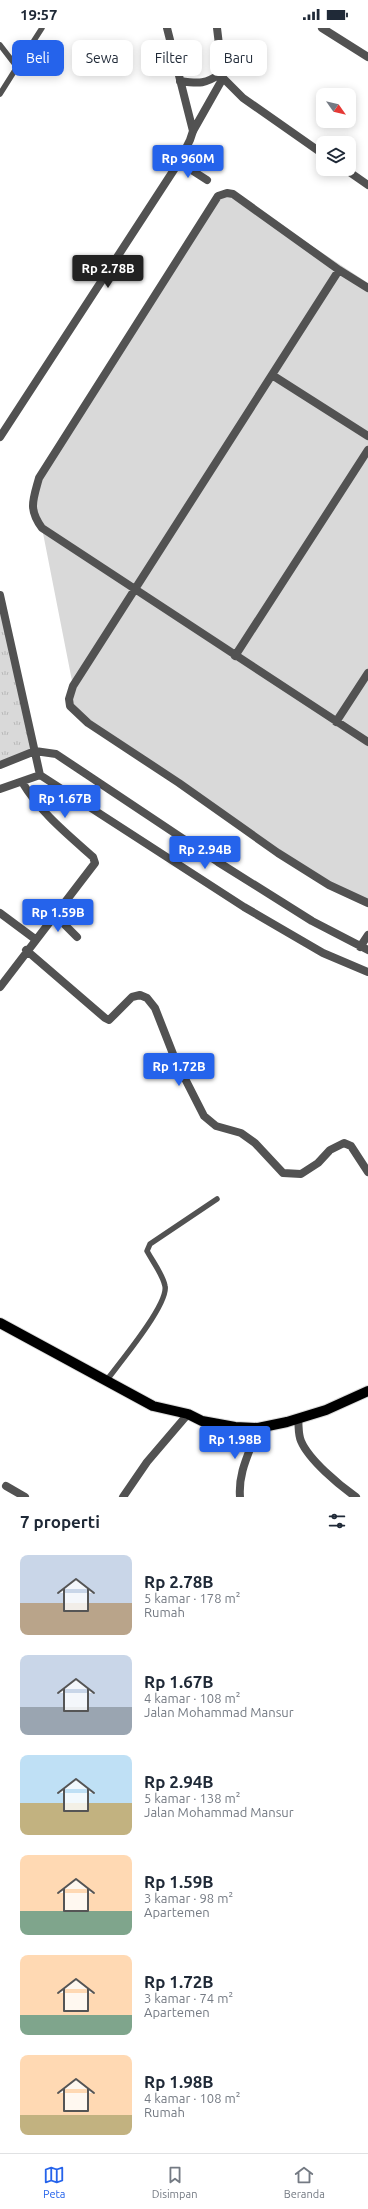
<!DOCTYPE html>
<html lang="id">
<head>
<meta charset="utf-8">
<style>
  :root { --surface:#fff; --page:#f2f2f3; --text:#1f2937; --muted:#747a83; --line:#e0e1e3; --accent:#2563eb }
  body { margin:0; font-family:Ubuntu,sans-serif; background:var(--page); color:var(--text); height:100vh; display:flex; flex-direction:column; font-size:15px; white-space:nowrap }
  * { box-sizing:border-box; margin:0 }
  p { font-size:13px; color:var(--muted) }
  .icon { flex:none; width:22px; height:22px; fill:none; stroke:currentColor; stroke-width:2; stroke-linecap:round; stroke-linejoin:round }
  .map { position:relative; height:1469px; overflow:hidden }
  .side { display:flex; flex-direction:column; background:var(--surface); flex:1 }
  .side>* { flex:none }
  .top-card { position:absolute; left:12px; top:12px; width:344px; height:36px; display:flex; gap:8px }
  .needle { width:26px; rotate:124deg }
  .controls { position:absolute; left:316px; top:60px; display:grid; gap:8px }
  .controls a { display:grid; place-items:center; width:40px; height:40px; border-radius:8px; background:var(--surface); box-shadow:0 2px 10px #0003; font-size:20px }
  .price { position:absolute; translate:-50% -34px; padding:0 9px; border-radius:4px; background:var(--accent); color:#fff; font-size:13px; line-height:26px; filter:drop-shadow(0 1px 2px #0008) }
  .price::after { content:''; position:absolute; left:50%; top:24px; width:12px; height:9px; margin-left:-6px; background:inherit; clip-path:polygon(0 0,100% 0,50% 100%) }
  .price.on { background:#222; color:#fff }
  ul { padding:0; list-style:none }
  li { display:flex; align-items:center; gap:12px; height:100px; padding:0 20px }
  li span { display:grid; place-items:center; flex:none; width:112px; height:80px; border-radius:8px; color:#555 }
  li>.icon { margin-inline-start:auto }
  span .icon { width:48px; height:48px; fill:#fffc; stroke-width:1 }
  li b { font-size:17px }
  h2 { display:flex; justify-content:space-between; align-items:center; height:48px; padding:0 20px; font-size:17px }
  .pill { padding:0 14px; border-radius:8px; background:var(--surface); box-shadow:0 2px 10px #0003; font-size:14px; line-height:36px }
  .pill.on { background:var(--accent); color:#fff }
  .status { display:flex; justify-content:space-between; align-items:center; height:28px; padding:0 20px; background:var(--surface); direction:ltr }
  .status svg { height:11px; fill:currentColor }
  .menu { display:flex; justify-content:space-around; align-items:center; height:56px; border-top:1px solid var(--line); background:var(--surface); font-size:11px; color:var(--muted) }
  .menu a { display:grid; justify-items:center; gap:2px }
  .menu .on { color:var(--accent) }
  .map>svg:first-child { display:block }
</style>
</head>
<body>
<div class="status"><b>19:57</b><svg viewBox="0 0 49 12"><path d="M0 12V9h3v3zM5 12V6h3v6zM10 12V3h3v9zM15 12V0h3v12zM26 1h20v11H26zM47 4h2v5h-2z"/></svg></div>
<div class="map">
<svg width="368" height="1469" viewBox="0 0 368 1469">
  <defs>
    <pattern id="grass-tufts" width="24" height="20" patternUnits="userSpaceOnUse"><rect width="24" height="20" fill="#d9d9d9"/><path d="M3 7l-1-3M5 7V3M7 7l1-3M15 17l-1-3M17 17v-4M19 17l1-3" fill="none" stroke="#b8b8b8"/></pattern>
  </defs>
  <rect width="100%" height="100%" fill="#fff"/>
  <path fill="url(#grass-tufts)" d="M 0,567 L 35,723 L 0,737 Z"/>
  <path fill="#d9d9d9" d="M 233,166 L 368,255 L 368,875 L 309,845 L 72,681 L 73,658 L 42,500 L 33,488 L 39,450 L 215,173 Z"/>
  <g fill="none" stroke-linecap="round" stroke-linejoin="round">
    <defs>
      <path id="primary" d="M 0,1295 L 153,1378 L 188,1386 L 202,1393 L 235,1399 L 258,1400 L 287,1394 L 326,1382 L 368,1363"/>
    </defs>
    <use href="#primary" stroke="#dbdbdb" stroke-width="12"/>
    <path stroke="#525252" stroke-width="5.5" d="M 0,17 L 17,39 L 0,66
      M 17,39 L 42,0
      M 106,1353 C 118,1337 169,1276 165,1258 C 163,1247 153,1234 147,1223 L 150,1216 L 217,1171"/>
    <path stroke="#525252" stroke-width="8" d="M 167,0 L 193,103
      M 322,0 L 368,29
      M 223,50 L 243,70 L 323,126
      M 180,53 C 200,56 205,56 222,45
      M 179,134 L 207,152
      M 345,141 L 368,157
      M 339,242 L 73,658 L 69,671 L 70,678 L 88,695 L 179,755 L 278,825 L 329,857 L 368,875
      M 368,260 L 339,242 L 233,166 L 227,165 L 218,168 L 39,450 C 33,472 28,481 42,500 L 368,714
      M 272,347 L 368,408
      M 0,409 L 179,134 L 190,112 L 193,103 L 223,50 L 217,0
      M 0,567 L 40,747
      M 235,628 L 368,422
      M 336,694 L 368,645
      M 0,737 L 35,723 L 56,726 L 218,834 L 312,893 L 368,922
      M 40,747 L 244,879 L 323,925 L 368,944
      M 0,761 L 40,747
      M 0,885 L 35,911
      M 54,886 L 77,909
      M 360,919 L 368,907
      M 26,922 L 105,990 L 109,992 L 132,969 L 140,967 L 147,970 L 155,980 L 175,1031 L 204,1088 L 216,1098 L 241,1105 L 255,1115 L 283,1145 L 301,1146 L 318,1135 L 330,1122 L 344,1115 L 351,1118 L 368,1144
      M 0,959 L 95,835 L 93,829 C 66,805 40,784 22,754
      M 298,1391 C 299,1398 298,1406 301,1413 C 309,1432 339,1457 356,1469
      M 6,1458 L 25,1469
      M 123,1469 L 147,1434 L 188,1386
      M 240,1469 C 238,1443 250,1424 258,1400"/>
    <use href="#primary" stroke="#000" stroke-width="10"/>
  </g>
</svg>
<div class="controls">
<a><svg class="needle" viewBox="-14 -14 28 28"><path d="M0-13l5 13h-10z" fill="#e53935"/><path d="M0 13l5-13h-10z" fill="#747a83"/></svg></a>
<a><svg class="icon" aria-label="layers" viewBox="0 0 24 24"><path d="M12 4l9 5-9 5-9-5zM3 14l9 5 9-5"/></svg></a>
</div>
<b class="price" style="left:188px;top:151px">Rp 960M</b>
<b class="price on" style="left:108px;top:261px">Rp 2.78B</b>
<b class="price" style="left:65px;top:791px">Rp 1.67B</b>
<b class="price" style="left:205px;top:842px">Rp 2.94B</b>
<b class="price" style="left:58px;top:905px">Rp 1.59B</b>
<b class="price" style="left:179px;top:1059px">Rp 1.72B</b>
<b class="price" style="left:235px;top:1432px">Rp 1.98B</b>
<div class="top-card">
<a class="pill on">Beli</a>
<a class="pill">Sewa</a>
<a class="pill">Filter</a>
<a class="pill">Baru</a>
</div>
</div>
<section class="side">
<h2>7 properti<svg class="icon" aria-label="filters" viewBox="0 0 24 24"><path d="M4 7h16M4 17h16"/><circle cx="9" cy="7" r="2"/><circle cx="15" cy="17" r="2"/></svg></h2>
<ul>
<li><span style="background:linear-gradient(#c9d6e8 60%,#b9a48a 0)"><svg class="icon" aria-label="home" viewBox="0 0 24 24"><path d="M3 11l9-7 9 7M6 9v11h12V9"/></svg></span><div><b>Rp 2.78B</b><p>5 kamar · 178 m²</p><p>Rumah</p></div></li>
<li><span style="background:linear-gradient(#c9d6e8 65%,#9aa5b1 0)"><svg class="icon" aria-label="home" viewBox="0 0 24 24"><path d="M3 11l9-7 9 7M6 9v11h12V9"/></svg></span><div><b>Rp 1.67B</b><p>4 kamar · 108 m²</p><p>Jalan Mohammad Mansur</p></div></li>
<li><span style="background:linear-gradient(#bfe0f5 60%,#c2b280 0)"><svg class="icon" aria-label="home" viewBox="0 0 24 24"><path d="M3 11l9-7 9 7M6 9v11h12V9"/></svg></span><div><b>Rp 2.94B</b><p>5 kamar · 138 m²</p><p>Jalan Mohammad Mansur</p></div></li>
<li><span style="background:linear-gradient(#ffd9b3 70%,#7fa58c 0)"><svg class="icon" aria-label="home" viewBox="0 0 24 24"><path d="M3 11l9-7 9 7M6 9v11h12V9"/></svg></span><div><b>Rp 1.59B</b><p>3 kamar · 98 m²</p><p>Apartemen</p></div></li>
<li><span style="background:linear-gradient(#ffd9b3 75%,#7fa58c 0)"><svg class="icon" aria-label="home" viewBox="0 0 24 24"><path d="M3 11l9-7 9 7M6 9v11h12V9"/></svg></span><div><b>Rp 1.72B</b><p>3 kamar · 74 m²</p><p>Apartemen</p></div></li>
<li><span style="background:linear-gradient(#ffd9b3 75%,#c2b280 0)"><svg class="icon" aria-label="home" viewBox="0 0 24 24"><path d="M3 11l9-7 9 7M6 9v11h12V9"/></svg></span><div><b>Rp 1.98B</b><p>4 kamar · 108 m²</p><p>Rumah</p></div></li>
</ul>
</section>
<nav class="menu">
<a class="on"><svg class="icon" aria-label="map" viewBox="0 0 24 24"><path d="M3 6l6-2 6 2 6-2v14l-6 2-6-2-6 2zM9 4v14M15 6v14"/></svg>Peta</a>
<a><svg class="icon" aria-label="saved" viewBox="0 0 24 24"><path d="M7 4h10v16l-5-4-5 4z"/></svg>Disimpan</a>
<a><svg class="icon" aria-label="home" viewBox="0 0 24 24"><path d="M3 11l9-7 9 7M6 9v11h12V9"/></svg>Beranda</a>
</nav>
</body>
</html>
